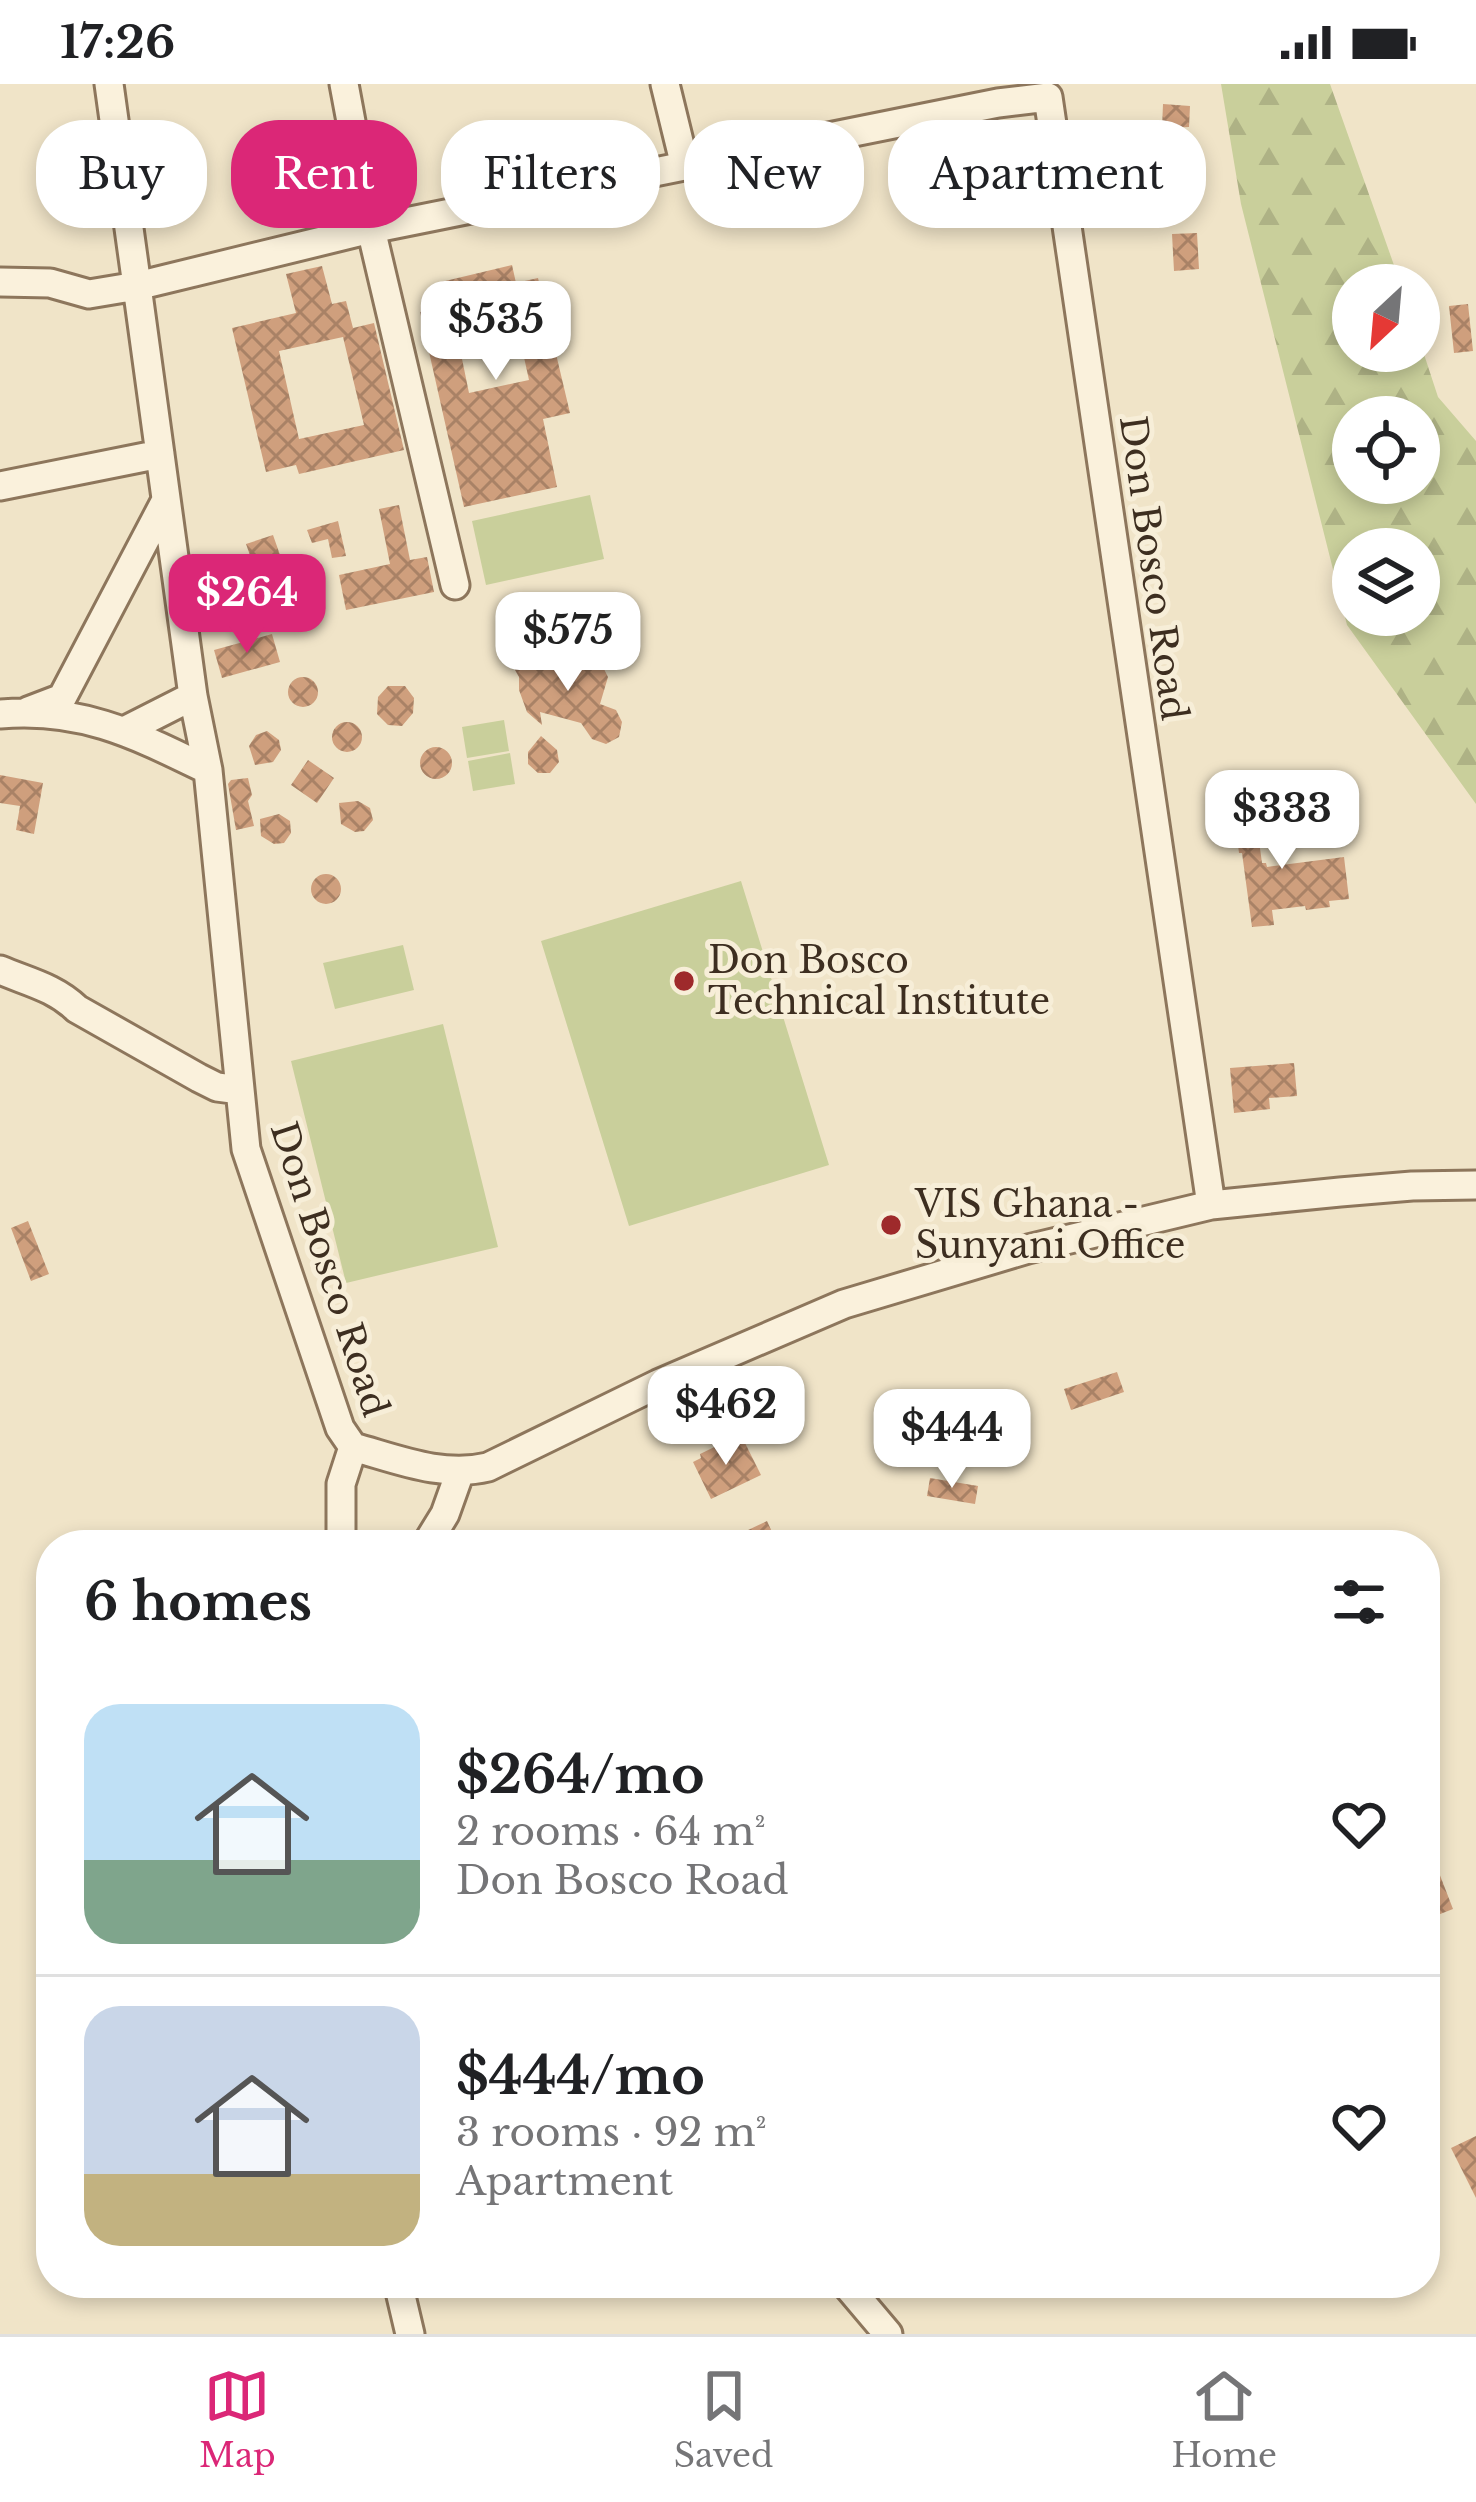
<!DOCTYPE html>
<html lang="en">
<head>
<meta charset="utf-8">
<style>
  :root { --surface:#fff; --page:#f2f2f2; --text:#202124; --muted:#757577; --line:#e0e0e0; --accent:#db2777 }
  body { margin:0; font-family:"Libre Baskerville",serif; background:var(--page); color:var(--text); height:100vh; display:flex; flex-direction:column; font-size:45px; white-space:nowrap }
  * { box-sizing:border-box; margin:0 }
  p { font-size:39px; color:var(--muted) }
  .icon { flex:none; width:66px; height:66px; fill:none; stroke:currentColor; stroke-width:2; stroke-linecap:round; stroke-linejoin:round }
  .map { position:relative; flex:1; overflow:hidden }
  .side { position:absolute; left:36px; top:1446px; width:1404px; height:768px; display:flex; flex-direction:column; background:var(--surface); border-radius:48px; box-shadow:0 6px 18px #0003 }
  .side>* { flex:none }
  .hud { position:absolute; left:36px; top:36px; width:1404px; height:108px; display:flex; gap:24px }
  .needle { width:78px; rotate:206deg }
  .fabs { position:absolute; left:1332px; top:180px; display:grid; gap:24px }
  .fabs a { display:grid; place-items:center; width:108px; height:108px; border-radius:50%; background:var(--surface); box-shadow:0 6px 18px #0003; font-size:60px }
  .price { position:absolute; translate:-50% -102px; padding:0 27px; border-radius:24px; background:#fff; color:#222; font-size:39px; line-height:78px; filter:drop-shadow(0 3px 6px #0008) }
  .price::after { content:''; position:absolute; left:50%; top:72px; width:36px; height:27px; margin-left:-18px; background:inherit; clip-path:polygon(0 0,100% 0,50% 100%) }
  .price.on { background:var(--accent); color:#fff }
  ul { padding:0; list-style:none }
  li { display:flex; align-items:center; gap:36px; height:300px; padding:0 48px }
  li+li { border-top:3px solid var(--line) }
  li span { display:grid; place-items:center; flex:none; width:336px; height:240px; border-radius:36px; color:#555 }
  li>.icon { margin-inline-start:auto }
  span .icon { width:144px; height:144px; fill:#fffc; stroke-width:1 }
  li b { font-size:51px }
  h2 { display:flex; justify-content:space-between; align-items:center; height:144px; padding:0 48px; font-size:51px }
  .pill { padding:0 42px; border-radius:48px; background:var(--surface); box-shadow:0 6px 18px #0003; font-size:42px; line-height:108px }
  .pill.on { background:var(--accent); color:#fff }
  .status { display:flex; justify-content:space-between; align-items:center; height:84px; padding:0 60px; background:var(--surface); direction:ltr }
  .status svg { height:33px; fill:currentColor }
  .menu { display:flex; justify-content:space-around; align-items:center; height:168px; border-top:3px solid var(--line); background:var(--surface); font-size:33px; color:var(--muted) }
  .menu a { display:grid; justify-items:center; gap:6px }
  .menu .on { color:var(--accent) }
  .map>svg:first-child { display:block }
</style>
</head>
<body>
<div class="status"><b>17:26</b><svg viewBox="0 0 49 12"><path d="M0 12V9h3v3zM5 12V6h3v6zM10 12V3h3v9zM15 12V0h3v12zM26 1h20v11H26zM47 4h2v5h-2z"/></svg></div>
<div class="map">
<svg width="1476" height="2250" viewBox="0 0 1476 2250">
  <defs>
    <pattern id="forest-firs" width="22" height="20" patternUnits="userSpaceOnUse" patternTransform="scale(3)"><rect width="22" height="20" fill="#c9cf9b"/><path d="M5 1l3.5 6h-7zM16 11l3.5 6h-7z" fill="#aeb285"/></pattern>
    <pattern id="building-cross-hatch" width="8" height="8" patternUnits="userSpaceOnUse" patternTransform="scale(3)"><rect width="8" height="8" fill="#cf9f7d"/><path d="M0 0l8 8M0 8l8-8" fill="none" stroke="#a98266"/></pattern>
  </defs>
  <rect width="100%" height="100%" fill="#f0e4c8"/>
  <path fill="url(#forest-firs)" fill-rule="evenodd" d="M 1221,0 L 1330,0 L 1401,201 L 1353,201 L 1353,267 L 1419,267 L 1419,255 L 1438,313 L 1476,357 L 1476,720 L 1347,541 L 1241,120 ZM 1353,333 L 1419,333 L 1419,399 L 1353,399 ZM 1353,465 L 1419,465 L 1419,531 L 1353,531 Z"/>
  <path fill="#c9cf9b" d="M 590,411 L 604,475 L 486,501 L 472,437 Z
    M 504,636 L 509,667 L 467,674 L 462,643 Z
    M 510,669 L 515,700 L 473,707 L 468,677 Z
    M 741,797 L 829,1081 L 629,1142 L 541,857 Z
    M 403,861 L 414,906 L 335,925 L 323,879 Z
    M 443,940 L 498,1163 L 346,1199 L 291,977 Z"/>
  <path fill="url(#building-cross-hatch)" fill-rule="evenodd" d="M 1163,20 L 1190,22 L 1189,43 L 1162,44 Z
    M 1197,149 L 1199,185 L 1174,187 L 1172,150 Z
    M 512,181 L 516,199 L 538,194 L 570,329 L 543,335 L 557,403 L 464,423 L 420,228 L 447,222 L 441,198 ZM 512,219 L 529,296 L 469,309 L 453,231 Z
    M 322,182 L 332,220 L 346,217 L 353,244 L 374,239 L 404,366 L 299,390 L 296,381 L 266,388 L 232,244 L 296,229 L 286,190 ZM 343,253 L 364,341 L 299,355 L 279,267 Z
    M 1468,220 L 1473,267 L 1454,269 L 1449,222 Z
    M 399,421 L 410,476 L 427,473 L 434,508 L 346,526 L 339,491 L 390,480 L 379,425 Z
    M 338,437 L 346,472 L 332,474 L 328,455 L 312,459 L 307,446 Z
    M 273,451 L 280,471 L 272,474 L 289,539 L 271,544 L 255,479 L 253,480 L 246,460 Z
    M 272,550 L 280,578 L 222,594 L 214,566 Z
    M 533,565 L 547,570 L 559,591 L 584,574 L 601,579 L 608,593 L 600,620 L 616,626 L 622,638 L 619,653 L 606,660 L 592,655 L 581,639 L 540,628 L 542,641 L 527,628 L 519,606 L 519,593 L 515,586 L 519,573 Z
    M288 608a15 15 0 1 1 30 0a15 15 0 1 1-30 0Z
    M 388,602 L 405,602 L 414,614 L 413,629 L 402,642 L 388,641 L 377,630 L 378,613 Z
    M332 653a15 15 0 1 1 30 0a15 15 0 1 1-30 0Z
    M 267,647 L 279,656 L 281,666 L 273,678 L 255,681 L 249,662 L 256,651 Z
    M 541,652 L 557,666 L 559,678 L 550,689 L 538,689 L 528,680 L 528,668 Z
    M420 679a16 16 0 1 1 32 0a16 16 0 1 1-32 0Z
    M 308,676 L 334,694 L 317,719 L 291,701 Z
    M 0,691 L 43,699 L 34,750 L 16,746 L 20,722 L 0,719 Z
    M 248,694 L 252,711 L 248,717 L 254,742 L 236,746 L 228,700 L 231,696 Z
    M 1252,705 L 1262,779 L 1266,779 L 1267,783 L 1344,773 L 1349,815 L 1329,817 L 1330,823 L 1306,826 L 1305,822 L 1272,826 L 1274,841 L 1252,843 L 1242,769 L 1239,769 L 1231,707 Z
    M 358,717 L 370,724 L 373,736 L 364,747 L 355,748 L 341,740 L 339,719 Z
    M 279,730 L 290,737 L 291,749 L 284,759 L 274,760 L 261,752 L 260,735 Z
    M311 805a15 15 0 1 1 30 0a15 15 0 1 1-30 0Z
    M 1294,979 L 1297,1012 L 1269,1014 L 1270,1025 L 1234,1029 L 1230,984 Z
    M 28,1137 L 49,1190 L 31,1197 L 11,1144 Z
    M 1117,1288 L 1124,1308 L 1071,1326 L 1064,1305 Z
    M 733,1354 L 737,1361 L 744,1357 L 761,1391 L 711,1415 L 693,1378 L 701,1374 L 700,1370 Z
    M 930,1394 L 978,1402 L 975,1420 L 927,1412 Z
    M 767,1437 L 778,1461 L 753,1461 L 746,1447 Z
    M 1426,1755 L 1453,1825 L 1430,1834 L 1425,1820 Z
    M 1476,2052 L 1476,2114 L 1451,2064 Z"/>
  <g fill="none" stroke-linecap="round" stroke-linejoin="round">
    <defs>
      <path id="minor" d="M 344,0 L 371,145 L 455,501
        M 665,0 L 685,82
        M 0,198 L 50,199 L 89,210 L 137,202 L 109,0
        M 0,402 L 160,370
        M 28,627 L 62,614 L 166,416
        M 0,630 C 83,623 136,651 208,686
        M 124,647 L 193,612
        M 0,886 C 28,898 54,903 77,925 L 199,994 L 217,1003 L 240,1006
        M 1211,1121 L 1048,13 L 998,19 L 371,145 L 137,202 L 193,612 L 208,686 L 246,1065 L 340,1344 L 353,1363 C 397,1375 442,1394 488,1383 L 658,1300 L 844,1220 L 1028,1165 L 1211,1121 L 1340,1108 L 1412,1102 L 1476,1101
        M 341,1461 L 341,1400 L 353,1363
        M 426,1461 L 445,1430 L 460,1388
        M 398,2199 L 410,2250
        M 845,2199 L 888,2250"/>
    </defs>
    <use href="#minor" stroke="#8d765c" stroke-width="33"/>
    <use href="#minor" stroke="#faf1dc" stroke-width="27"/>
  </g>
  <g fill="#9e2a2b" stroke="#f7eed8" stroke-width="4.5">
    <circle cx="684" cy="897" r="12"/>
    <circle cx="891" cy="1141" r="12"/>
  </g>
  <g text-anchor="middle" stroke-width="10" stroke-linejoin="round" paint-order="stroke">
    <g font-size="36" fill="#3d2e20" stroke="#f7eed8">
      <text transform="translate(1154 484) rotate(82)" y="13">Don Bosco Road</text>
      <text transform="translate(330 1185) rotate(72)" y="13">Don Bosco Road</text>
    </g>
    <g font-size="36" fill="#3d2e20" stroke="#f7eed8" text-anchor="start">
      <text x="708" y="889">Don Bosco<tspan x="708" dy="41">Technical Institute</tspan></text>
      <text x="915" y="1133">VIS Ghana -<tspan x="915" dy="41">Sunyani Office</tspan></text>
    </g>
  </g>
</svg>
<div class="fabs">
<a><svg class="needle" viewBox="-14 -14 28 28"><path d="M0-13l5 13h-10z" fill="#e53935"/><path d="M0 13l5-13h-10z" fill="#757577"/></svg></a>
<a><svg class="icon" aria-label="locate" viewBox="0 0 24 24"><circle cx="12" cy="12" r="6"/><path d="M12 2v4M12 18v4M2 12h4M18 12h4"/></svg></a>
<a><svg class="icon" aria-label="layers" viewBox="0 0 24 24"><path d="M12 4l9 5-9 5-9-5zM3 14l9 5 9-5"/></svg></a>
</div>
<b class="price" style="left:496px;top:299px">$535</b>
<b class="price on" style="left:247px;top:572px">$264</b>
<b class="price" style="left:568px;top:610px">$575</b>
<b class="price" style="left:1282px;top:788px">$333</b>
<b class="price" style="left:726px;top:1384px">$462</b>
<b class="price" style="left:952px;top:1407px">$444</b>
<div class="hud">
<a class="pill">Buy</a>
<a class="pill on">Rent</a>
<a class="pill">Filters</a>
<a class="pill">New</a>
<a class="pill">Apartment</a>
</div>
<section class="side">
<h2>6 homes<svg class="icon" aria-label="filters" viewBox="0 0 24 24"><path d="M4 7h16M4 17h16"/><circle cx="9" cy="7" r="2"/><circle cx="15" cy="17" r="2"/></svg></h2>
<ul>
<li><span style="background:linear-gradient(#bfe0f5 65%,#7fa58c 0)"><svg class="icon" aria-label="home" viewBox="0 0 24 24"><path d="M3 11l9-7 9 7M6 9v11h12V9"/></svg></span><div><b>$264/mo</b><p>2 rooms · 64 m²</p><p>Don Bosco Road</p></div><svg class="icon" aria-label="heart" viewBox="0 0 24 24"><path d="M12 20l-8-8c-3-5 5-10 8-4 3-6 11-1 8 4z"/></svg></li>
<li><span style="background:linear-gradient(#c9d6e8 70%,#c2b280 0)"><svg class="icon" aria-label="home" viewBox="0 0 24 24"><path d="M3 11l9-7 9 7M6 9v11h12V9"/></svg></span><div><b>$444/mo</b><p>3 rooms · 92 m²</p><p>Apartment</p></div><svg class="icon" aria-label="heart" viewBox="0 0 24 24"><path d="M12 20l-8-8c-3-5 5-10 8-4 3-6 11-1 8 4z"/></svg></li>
</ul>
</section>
</div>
<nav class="menu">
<a class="on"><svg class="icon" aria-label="map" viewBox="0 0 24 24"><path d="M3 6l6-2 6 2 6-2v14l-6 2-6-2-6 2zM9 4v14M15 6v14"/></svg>Map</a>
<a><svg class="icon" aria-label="saved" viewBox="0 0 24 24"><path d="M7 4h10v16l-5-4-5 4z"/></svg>Saved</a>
<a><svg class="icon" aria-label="home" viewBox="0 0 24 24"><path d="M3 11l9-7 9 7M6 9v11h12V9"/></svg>Home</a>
</nav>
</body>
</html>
